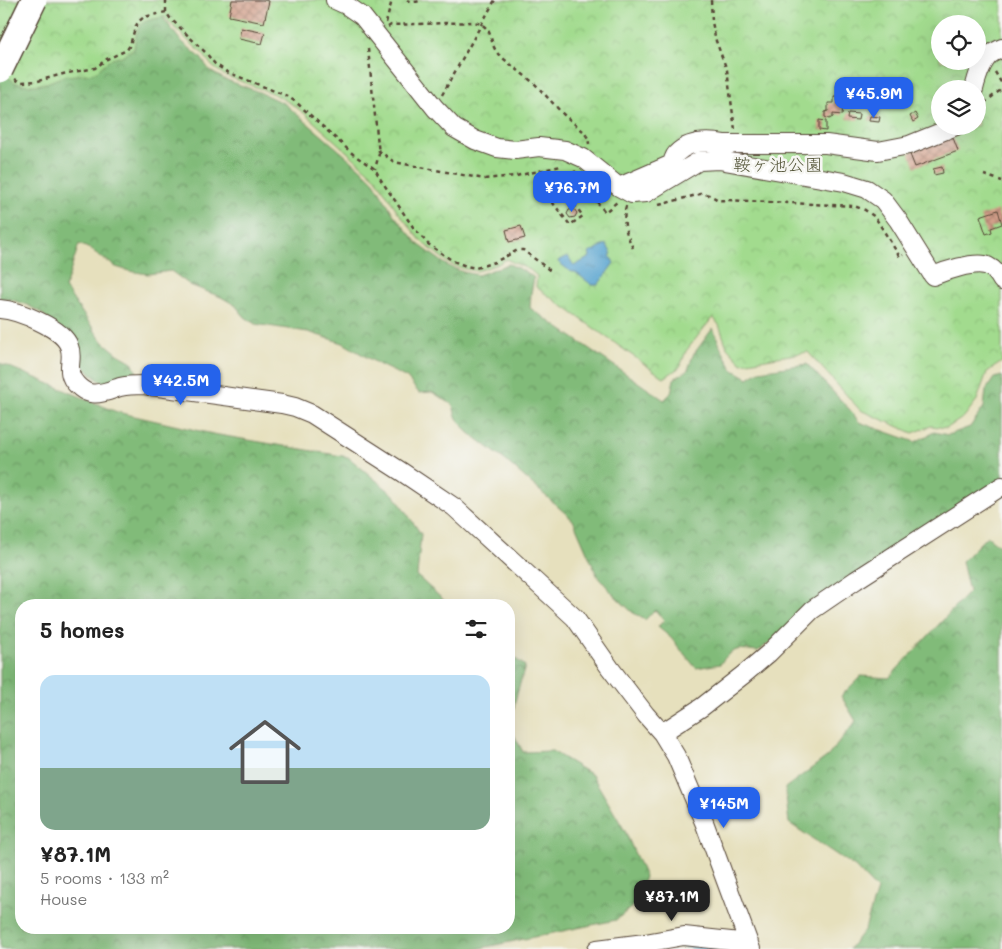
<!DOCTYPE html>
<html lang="en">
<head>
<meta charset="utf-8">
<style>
  :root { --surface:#fff; --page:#f2f2f2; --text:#222; --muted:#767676; --accent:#2563eb }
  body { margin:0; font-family:Mali,"Klee One",sans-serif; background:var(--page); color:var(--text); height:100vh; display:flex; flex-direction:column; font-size:19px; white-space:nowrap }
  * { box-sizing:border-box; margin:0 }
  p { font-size:16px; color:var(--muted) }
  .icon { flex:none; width:28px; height:28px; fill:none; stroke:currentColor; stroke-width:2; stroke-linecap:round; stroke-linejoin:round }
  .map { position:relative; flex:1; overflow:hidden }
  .drawer { position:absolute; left:15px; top:599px; width:500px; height:335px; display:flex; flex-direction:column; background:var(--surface); border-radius:20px; box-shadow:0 5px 20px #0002 }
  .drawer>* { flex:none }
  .fabs { position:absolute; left:931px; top:15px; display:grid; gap:10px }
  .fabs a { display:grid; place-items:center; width:55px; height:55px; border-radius:50%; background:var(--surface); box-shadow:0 5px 20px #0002; font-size:25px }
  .price { position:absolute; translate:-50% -42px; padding:0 11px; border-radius:10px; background:var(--accent); color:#fff; font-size:16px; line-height:32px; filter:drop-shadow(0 1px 2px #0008) }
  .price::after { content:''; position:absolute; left:50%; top:30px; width:15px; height:11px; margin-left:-8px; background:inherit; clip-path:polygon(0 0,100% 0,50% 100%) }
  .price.selected { background:#222; color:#fff }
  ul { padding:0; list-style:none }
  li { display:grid; align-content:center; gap:10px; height:265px; padding:0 25px }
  li span { display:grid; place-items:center; height:155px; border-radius:15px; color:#555 }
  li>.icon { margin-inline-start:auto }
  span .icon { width:90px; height:90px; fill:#fffc; stroke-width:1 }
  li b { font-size:21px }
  h2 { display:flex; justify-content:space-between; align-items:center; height:60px; padding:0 25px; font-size:21px }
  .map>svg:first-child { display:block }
</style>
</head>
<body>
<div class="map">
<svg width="1002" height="949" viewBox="0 0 1002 949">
  <defs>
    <pattern id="forest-crowns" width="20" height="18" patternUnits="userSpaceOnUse" patternTransform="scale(1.25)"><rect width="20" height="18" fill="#81bb79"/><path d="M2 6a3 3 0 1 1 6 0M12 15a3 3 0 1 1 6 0" fill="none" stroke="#6b9863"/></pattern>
    <pattern id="park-crowns" width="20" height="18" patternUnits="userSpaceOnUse" patternTransform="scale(1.25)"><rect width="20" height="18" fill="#a2db8e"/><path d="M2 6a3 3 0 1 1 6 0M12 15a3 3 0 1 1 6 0" fill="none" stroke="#8cbc7a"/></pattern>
    <pattern id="water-ripples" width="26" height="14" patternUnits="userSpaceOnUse" patternTransform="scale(1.25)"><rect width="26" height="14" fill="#58a4d0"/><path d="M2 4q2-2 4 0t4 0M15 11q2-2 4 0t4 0" fill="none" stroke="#4a86a8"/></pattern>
    <pattern id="building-cross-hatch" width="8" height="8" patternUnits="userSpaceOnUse" patternTransform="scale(1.25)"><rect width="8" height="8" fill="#d29f8a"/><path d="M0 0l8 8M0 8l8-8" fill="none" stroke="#ac8270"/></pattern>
  </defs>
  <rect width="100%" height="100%" fill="#f6f6f2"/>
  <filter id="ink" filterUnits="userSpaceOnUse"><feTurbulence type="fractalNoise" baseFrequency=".02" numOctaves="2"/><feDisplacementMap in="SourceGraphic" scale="10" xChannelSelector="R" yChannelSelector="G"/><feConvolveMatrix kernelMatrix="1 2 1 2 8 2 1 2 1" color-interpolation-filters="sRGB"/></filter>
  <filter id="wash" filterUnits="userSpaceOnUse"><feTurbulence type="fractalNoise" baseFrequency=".0096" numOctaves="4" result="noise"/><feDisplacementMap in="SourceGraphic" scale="20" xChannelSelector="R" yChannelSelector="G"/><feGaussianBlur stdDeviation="1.12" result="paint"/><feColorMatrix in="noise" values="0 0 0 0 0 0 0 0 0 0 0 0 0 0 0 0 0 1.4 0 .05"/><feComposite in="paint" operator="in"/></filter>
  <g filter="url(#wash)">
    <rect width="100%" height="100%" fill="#e6e0bd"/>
    <path fill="url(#forest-crowns)" stroke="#5e724c" d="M 0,0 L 155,7 L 180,40 L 201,58 L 210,71 L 224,79 L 259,92 L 285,104 L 360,168 L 374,182 L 394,215 L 418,244 L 448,266 L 463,272 L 478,275 L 509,264 L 528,273 L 534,278 L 531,293 L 530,308 L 664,400 L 671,393 L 674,379 L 688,370 L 693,355 L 713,328 L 721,348 L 732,369 L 748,378 L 759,371 L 807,364 L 851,411 L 859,422 L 915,442 L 934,432 L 948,435 L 970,427 L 984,407 L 986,390 L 994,378 L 1002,376 L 1002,479 L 758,651 C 737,649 734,646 720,664 L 696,668 L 671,638 L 658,627 L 664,620 L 655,610 L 645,620 L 632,612 L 613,594 L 597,575 L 573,520 L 505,460 L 468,432 L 456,417 L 453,405 L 432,392 L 419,393 L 407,378 L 380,365 L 343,343 L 308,332 L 255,324 L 245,317 L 235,305 L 221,297 L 190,285 L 171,271 L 148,274 L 129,271 L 116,267 L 90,249 L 79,244 L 65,288 L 101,340 L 118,354 L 132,362 L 140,380 C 130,381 119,385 109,384 C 89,383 58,332 45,316 C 32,306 17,299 0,299 Z
      M 0,363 L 117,412 L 213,434 L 348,457 L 395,496 L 421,534 L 417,576 L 449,605 L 21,605 L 21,928 L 509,928 L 509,654 L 525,666 L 515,701 L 511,729 L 523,752 L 552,751 L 592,775 L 625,831 L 645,877 L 633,906 L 616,920 L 476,949 L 0,949 Z
      M 987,536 L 1002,548 L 1002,949 L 849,949 L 865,929 L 877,890 L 855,867 L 789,823 L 785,788 L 828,756 L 856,721 L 841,696 L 861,676 L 889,678 L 969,592 L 962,561 Z"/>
    <path fill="url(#park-crowns)" stroke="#6e8256" fill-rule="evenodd" d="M 0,0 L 1002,0 L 1002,362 L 987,372 L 977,400 L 964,417 L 947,428 L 931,426 L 913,433 L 860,410 L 808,352 L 742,363 L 727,347 L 719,325 L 713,317 L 686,351 L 680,367 L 664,378 L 536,287 L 537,276 L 530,270 L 506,259 L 498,264 L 477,271 L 464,269 L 450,264 L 422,242 L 398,212 L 376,178 L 304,113 L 290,103 L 274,94 L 224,75 L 212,66 L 203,54 L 184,37 L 164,17 C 138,22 138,22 134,49 L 122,56 L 109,60 L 96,72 L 89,74 L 64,76 L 44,84 L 35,85 L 27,85 L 16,83 L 9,78 L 4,73 L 0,63 ZM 940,24 L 978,24 L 978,61 L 940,61 ZM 940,89 L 978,89 L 978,126 L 940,126 Z"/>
    <path fill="url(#water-ripples)" stroke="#4a6777" d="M 606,244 L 612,254 L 610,255 L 614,263 L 598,285 L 592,285 L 575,272 L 571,272 L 558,262 L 558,261 L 568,256 L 574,266 L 590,257 L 589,253 Z"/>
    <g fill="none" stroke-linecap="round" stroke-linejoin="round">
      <path stroke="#58a4d0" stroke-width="4.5" d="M 680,945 L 684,945 L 715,949"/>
    </g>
    <g id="blocks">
      <path fill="url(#building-cross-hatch)" d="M 232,0 L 263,0 L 269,1 L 264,23 L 229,16 Z
        M 241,28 L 265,33 L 262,44 L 239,39 Z
        M 834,97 L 839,97 L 838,104 L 843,104 L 842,115 L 833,114 L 833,117 L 829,119 L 825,117 L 825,112 L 828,111 L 828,103 L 834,103 Z
        M 848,113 L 859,114 L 858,120 L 847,119 Z
        M 915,113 L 918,119 L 913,122 L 910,116 Z
        M 870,116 L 880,117 L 879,122 L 869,121 Z
        M 819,120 L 826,121 L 826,131 L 819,130 Z
        M 952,135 L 958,151 L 915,167 L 909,152 Z
        M 942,167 L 943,173 L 934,175 L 933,169 Z
        M 574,209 L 577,213 L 575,217 L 570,218 L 567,214 L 569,210 Z
        M 998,210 L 1002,224 L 991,228 L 992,232 L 986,234 L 980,216 Z
        M 521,226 L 525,238 L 509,242 L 506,230 Z"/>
    </g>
  </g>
  <g filter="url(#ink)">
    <use href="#blocks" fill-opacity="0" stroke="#554536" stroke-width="1"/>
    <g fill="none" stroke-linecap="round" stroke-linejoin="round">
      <defs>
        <path id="minor" d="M 335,0 L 346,5 L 362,16 L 435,108 L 454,128 L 475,140 L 497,148 L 515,150 L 539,147 L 565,150 L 583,158 L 619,187 L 632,194 L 646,193 L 699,161 L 719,160 L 844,182 L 867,189 L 883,200 L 898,220 L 933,276 C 945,271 972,262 985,265 C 993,267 998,274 1002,281
          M 974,89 C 977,77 981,62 991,54 C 994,52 998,50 1002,48
          M 619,187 L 672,164 C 673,160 674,155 677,153 C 689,141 709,141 725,144 L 826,144 L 878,151 L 909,145 L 956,126
          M 0,309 C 17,310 63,328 69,346 C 75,360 63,371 77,385 C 81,389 85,392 90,393 C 100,395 111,390 120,387 C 128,385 135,385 143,385 L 282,404 L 295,407 L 312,414 L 402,472 L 454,507 L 575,618 L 610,668 L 646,715 L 662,733 L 676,756 L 704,822 L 751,949
          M 662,733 L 702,707 L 743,675 L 769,653 L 812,610 L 856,580 L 1002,486
          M 597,949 L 645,943 L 684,936 L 749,943"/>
      </defs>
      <use href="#minor" stroke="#554536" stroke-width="20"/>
      <path stroke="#554536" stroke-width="2.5" stroke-dasharray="4 4" stroke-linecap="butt" d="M 166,0 L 166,12 L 170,18 L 205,52 L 215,64 L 227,72 L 287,96 L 297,103 L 354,155 L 375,169 L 381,180 L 413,227 L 428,244 L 453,261 L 466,266 L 476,268 L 495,262 L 518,250 L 523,250 L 552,272
        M 407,0 C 412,3 417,2 422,0
        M 711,0 L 712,22 L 716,41 L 727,70 L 735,130
        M 386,23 L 392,0
        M 388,27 L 391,25 L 474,22 C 496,27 487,42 499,55 L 535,84 L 563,114 L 583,131 L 588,138 L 589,144
        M 368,49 L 379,154 L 375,169
        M 995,72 L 1002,84
        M 15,79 L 20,82 L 38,81 L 63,74 L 95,68 L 107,59 L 127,50 L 130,45 L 135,28 L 138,22 L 144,17 L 166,12
        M 442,95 L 495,0
        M 978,108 L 1002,89 L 1002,91
        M 378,150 L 394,162 L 484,179 L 516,176 L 561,166
        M 576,171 L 546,194 L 570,225 L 583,216 L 565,193 L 581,181 L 605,212 L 617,202
        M 984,175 L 1002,181
        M 659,205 L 700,194 C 703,194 708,194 711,196 C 718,199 717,201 726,200 L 854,206 L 865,210 L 875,217 L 900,257 L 903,255
        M 626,206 C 622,222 626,234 633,248"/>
      <use href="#minor" stroke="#fff" stroke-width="18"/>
      <defs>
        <path id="highway-bridge" d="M 0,70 L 34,0"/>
      </defs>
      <use href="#highway-bridge" stroke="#554536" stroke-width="28" stroke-linecap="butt"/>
      <use href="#highway-bridge" stroke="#fff" stroke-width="25"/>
    </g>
  </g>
  <g text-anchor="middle" stroke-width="5" stroke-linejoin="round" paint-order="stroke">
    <g font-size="18" fill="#55563a" stroke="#f6f6f2">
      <text x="778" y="171">鞍ヶ池公園</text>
    </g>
  </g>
</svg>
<div class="fabs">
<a><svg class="icon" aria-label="locate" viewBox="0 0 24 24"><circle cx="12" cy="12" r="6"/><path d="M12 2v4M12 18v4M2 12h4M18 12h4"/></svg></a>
<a><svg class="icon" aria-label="layers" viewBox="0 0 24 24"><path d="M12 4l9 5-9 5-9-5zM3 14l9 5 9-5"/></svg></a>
</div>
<b class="price" style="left:874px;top:119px">¥45.9M</b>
<b class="price" style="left:572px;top:213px">¥76.7M</b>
<b class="price" style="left:181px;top:406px">¥42.5M</b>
<b class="price" style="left:724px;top:829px">¥145M</b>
<b class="price selected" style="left:672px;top:922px">¥87.1M</b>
<section class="drawer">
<h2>5 homes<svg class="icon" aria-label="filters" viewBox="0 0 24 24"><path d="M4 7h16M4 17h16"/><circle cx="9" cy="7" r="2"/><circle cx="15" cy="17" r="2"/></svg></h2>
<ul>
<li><span style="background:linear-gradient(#bfe0f5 60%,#7fa58c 0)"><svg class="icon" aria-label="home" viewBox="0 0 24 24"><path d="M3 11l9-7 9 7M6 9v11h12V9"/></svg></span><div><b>¥87.1M</b><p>5 rooms · 133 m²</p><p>House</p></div></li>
</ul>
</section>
</div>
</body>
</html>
